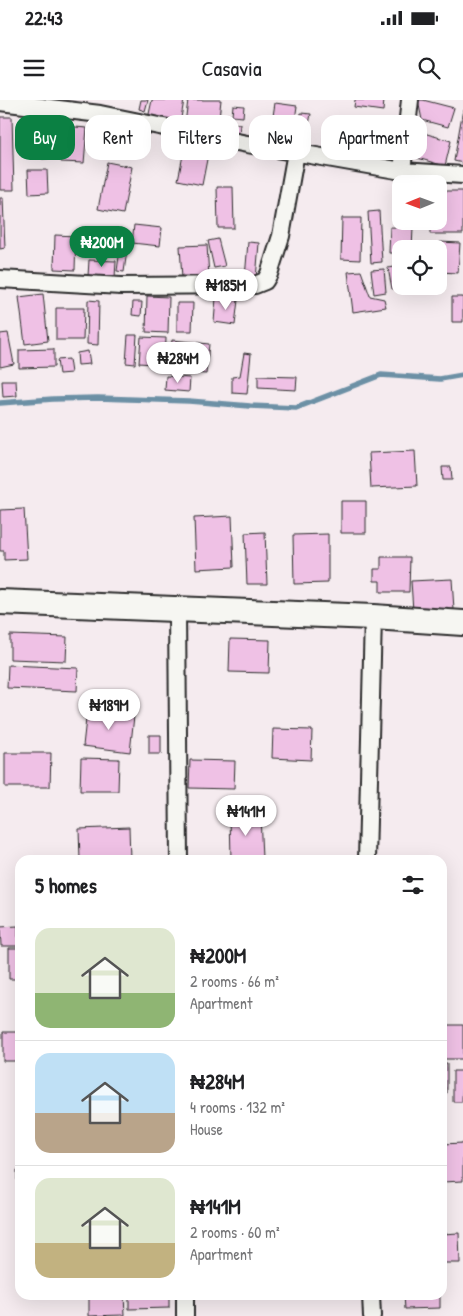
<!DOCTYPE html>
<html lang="en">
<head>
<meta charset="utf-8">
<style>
  :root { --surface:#fff; --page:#f6f6f6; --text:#202124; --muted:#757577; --line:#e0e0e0; --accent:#0b8043 }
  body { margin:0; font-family:"Patrick Hand",sans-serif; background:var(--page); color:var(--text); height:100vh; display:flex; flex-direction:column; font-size:19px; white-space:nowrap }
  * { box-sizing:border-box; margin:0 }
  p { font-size:16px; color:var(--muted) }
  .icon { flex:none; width:28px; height:28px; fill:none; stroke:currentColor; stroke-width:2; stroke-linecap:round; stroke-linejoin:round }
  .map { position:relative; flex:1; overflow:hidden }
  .panel { position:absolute; left:15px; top:755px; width:432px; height:445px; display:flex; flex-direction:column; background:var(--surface); border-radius:15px; box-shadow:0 5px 20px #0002 }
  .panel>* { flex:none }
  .banner { position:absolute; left:15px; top:15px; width:434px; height:45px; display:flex; gap:10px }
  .needle { width:32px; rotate:269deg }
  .controls { position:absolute; left:392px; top:75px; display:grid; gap:10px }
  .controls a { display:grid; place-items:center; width:55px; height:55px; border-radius:10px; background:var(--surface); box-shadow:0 5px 20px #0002; font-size:25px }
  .price { position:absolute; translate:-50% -42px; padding:0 11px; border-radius:18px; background:#fff; color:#222; font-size:16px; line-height:32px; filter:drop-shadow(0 1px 2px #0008) }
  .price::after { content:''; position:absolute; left:50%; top:30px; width:15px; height:11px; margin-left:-8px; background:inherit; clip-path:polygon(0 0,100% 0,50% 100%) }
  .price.on { background:var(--accent); color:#fff }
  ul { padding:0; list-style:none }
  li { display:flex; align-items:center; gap:15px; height:125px; padding:0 20px }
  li+li { border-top:1px solid var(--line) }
  li span { display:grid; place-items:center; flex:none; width:140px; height:100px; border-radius:15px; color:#555 }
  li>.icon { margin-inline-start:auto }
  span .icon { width:60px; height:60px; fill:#fffc; stroke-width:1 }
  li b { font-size:21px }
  h2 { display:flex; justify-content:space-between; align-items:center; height:60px; padding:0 20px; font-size:21px }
  .chip { padding:0 18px; border-radius:15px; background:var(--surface); box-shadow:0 5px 20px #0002; font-size:18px; line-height:45px }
  .chip.on { background:var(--accent); color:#fff }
  .status { display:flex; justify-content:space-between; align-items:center; height:35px; padding:0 25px; background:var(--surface); direction:ltr }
  .status svg { height:14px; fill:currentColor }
  header { display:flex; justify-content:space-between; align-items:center; height:65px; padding:0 20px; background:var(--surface); font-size:22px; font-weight:600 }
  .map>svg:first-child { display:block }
</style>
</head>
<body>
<div class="status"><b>22:43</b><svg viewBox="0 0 49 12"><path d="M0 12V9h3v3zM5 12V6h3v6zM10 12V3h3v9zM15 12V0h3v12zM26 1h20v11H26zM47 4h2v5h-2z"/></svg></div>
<header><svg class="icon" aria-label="menu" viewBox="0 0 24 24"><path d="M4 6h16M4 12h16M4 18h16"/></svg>Casavia<svg class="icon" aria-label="search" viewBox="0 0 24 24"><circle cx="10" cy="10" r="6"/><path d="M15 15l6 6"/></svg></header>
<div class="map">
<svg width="463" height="1216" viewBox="0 0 463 1216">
  <rect width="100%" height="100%" fill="#f5ebef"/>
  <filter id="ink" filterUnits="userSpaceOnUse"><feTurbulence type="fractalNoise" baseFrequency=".02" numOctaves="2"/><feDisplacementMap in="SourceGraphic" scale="10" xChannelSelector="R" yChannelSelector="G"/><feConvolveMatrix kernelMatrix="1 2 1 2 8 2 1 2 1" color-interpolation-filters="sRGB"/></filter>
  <g filter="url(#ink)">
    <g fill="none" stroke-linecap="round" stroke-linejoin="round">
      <path stroke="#6c90a5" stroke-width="5.5" d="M 0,303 L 53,299 L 98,298 L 189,301 L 250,306 L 296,308 L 381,275 L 440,279 L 463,275"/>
    </g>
    <path fill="#efc1e5" stroke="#2b2b2b" d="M 141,0 L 148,0 L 145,11 L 139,9 Z
      M 152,0 L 184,0 L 180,24 L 155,20 L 149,14 Z
      M 188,0 L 221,0 L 218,27 L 185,24 Z
      M 355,0 L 384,0 L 383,11 L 354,7 Z
      M 418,0 L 423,0 L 454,8 L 448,27 L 422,20 Z
      M 275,3 L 297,6 L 293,33 L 271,29 Z
      M 233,5 L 244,6 L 243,17 L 232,16 Z
      M 463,9 L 463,63 L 454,61 Z
      M 301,13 L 311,14 L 309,24 L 300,23 Z
      M 0,17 L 12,17 L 14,90 L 0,90 Z
      M 230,23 L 240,24 L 239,36 L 229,35 Z
      M 63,26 L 87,28 L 84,63 L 61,62 Z
      M 417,26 L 427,34 L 451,41 L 445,66 L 414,57 Z
      M 298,28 L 307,29 L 305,44 L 296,43 Z
      M 55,32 L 57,58 L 42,59 L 40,33 Z
      M 270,35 L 280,36 L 279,41 L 269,41 Z
      M 185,45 L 209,49 L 202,85 L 178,80 Z
      M 107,62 L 132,67 L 123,114 L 98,109 Z
      M 28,70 L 47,70 L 48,93 L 29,94 Z
      M 217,87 L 233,87 L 234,128 L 218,128 Z
      M 439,91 L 463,91 L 463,134 L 430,134 L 430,121 L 439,121 Z
      M 0,98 L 3,98 L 5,148 L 0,149 Z
      M 379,111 L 382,162 L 371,163 L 368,112 Z
      M 342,118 L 361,118 L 360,160 L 341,159 Z
      M 134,125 L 162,128 L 160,146 L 132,143 Z
      M 390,127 L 413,128 L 412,149 L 401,149 L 401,153 L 389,153 Z
      M 55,135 L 76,136 L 75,170 L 54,169 Z
      M 218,139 L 225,166 L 214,168 L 208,141 Z
      M 248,142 L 259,143 L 256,179 L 245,178 Z
      M 440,142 L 460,143 L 458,173 L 439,172 Z
      M 207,145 L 209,177 L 182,179 L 180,146 Z
      M 120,149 L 127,150 L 124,172 L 117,171 Z
      M 89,160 L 116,161 L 115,177 L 88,176 Z
      M 401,166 L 401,186 L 412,186 L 392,189 L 388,168 Z
      M 384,169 L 386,192 L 374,194 L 371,170 Z
      M 361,171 L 370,196 L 384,199 L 386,207 L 353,212 L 348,172 Z
      M 43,194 L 48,241 L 25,244 L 19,197 Z
      M 147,196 L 169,197 L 168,233 L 146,232 Z
      M 452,197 L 463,197 L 463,222 L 452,222 Z
      M 216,198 L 238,200 L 235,225 L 214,222 Z
      M 88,200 L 99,201 L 98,245 L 87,244 Z
      M 133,202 L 142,202 L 141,216 L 132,215 Z
      M 177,203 L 193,203 L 192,231 L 177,231 Z
      M 56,208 L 84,208 L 83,240 L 56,240 Z
      M 8,233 L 14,264 L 0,267 L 0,234 Z
      M 128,235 L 137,235 L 135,264 L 126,263 Z
      M 141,237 L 166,238 L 165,265 L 139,263 Z
      M 172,240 L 209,244 L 206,274 L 169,271 Z
      M 54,249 L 54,267 L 19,268 L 19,250 Z
      M 88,251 L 90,264 L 78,265 L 77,253 Z
      M 244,253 L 251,254 L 247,294 L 232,293 L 232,277 L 240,276 Z
      M 69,259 L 71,273 L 59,274 L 57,260 Z
      M 166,276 L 190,278 L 189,292 L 165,290 Z
      M 258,276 L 297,277 L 296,290 L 258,288 Z
      M 2,281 L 16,281 L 17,296 L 3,297 Z
      M 415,351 L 417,386 L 371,388 L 369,353 Z
      M 442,367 L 451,367 L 452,380 L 443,380 Z
      M 341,401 L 366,401 L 366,433 L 341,433 Z
      M 24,409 L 27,459 L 4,460 L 4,451 L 0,451 L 0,410 Z
      M 232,416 L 234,467 L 196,469 L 194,418 Z
      M 265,432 L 267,484 L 247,484 L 245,433 Z
      M 328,434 L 328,483 L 294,484 L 293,435 Z
      M 381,457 L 410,457 L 409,492 L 380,492 L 380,481 L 374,481 L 374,469 L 381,469 Z
      M 452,479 L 454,510 L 413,511 L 411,481 Z
      M 10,535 L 67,537 L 66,561 L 10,559 Z
      M 230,539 L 270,540 L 269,573 L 229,572 Z
      M 8,565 L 78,568 L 77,591 L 7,588 Z
      M 87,610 L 134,616 L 130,652 L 83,646 Z
      M 273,629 L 312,630 L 311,660 L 272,658 Z
      M 149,635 L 161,635 L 161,654 L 149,654 Z
      M 5,653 L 51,653 L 50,687 L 5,687 Z
      M 81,658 L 119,659 L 118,691 L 80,691 Z
      M 190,660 L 235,661 L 234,689 L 189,688 Z
      M 260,715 L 262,758 L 231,759 L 230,716 Z
      M 129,727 L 130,760 L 80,760 L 79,729 Z
      M 18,826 L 18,846 L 1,846 L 0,827 Z
      M 9,848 L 20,848 L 20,879 L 9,879 Z
      M 442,925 L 463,925 L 463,959 L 442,959 Z
      M 3,932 L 20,932 L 20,961 L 3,961 Z
      M 442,963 L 447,963 L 447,993 L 442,993 Z
      M 453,971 L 463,971 L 462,1002 L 453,1002 Z
      M 15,987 L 20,987 L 20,1011 L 17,1011 Z
      M 463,1043 L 463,1081 L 442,1082 L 442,1044 Z
      M 17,1070 L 20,1070 L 20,1095 L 17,1095 Z
      M 459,1133 L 460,1163 L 442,1163 L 442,1134 Z
      M 89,1195 L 124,1195 L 125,1215 L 89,1216 Z
      M 129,1195 L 169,1195 L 169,1208 L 129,1209 Z
      M 404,1195 L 440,1195 L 440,1208 L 405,1209 Z"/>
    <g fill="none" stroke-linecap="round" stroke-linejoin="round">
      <defs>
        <path id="street" d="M 0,2 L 100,14 L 247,44 L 402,71 L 463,75
          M 402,71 L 410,0
          M 0,179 L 121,186 L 255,185 L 265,181 L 269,174 L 281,136 L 296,52
          M 177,508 L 179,760
          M 367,760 L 373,517
          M 185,1195 L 185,1216
          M 371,1195 L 372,1216"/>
        <path id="secondary" d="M 0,502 L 373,517 L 463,523"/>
      </defs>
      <use href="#street" stroke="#2b2b2b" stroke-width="20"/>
      <use href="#secondary" stroke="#2b2b2b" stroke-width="28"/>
      <use href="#street" stroke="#f6f6f2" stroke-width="16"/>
      <use href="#secondary" stroke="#f6f6f2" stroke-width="24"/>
    </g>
  </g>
</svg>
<div class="controls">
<a><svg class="needle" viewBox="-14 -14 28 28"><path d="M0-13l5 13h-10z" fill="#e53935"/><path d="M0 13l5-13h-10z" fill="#757577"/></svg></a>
<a><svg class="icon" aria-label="locate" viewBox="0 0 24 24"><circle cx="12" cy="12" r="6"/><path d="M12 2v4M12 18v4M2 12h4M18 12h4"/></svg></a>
</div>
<b class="price on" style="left:102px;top:168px">₦200M</b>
<b class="price" style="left:226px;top:211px">₦185M</b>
<b class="price" style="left:178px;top:284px">₦284M</b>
<b class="price" style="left:109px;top:631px">₦189M</b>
<b class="price" style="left:246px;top:737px">₦141M</b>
<div class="banner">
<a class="chip on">Buy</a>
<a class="chip">Rent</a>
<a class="chip">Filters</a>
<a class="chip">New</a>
<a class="chip">Apartment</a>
</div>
<section class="panel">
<h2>5 homes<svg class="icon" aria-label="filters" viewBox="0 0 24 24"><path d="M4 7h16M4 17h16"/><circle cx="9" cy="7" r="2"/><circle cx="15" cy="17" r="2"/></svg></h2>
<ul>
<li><span style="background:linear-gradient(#dfe7d0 65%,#8fb573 0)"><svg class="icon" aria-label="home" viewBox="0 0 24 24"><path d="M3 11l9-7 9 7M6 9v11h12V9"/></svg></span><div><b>₦200M</b><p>2 rooms · 66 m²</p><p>Apartment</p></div></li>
<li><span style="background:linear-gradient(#bfe0f5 60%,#b9a48a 0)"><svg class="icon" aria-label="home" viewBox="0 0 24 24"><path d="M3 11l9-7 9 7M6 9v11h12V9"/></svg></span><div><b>₦284M</b><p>4 rooms · 132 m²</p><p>House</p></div></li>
<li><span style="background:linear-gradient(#dfe7d0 65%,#c2b280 0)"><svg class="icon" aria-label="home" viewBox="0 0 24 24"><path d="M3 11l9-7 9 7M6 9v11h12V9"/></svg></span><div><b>₦141M</b><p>2 rooms · 60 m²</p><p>Apartment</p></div></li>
</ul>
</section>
</div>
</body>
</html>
